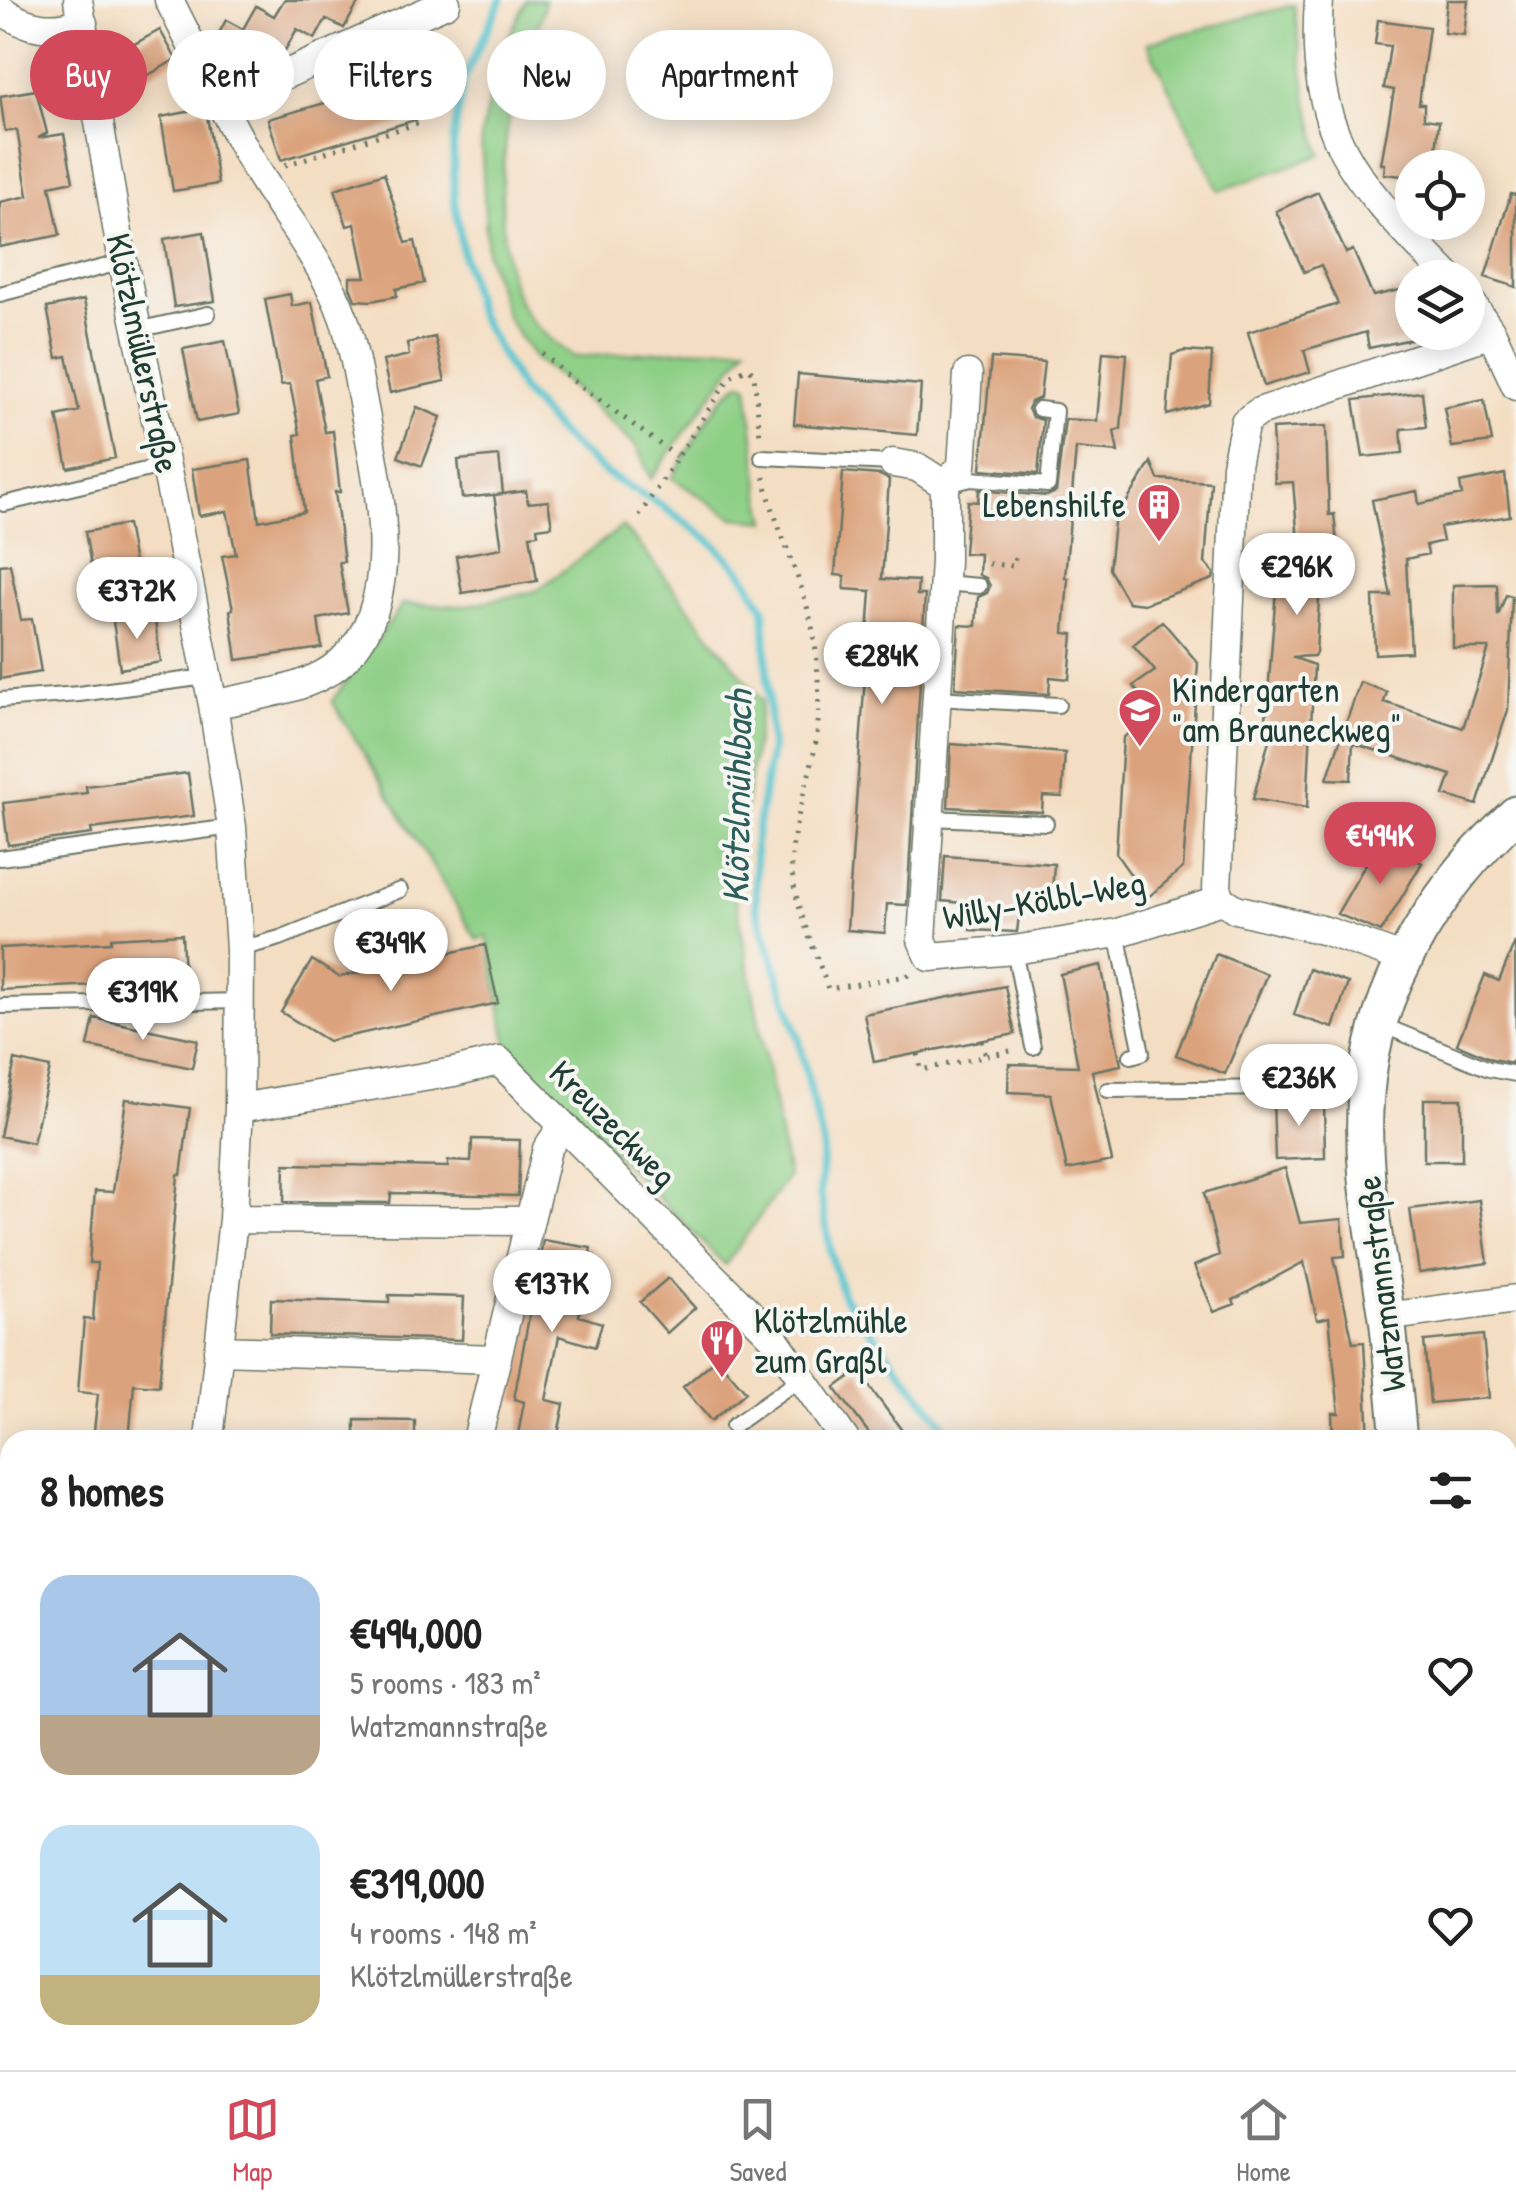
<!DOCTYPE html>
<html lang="en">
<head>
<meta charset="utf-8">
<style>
  :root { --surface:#fff; --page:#f2f2f2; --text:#222; --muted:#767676; --line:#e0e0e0; --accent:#d1495b }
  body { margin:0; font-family:"Patrick Hand",sans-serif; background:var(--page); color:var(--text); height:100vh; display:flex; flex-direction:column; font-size:38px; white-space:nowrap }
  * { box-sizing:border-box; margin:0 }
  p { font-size:32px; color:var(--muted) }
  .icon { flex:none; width:55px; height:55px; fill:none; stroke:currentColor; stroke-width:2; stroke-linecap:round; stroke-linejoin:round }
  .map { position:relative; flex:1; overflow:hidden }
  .sheet { position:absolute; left:0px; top:1430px; width:1518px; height:640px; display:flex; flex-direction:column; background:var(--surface); border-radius:30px 30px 0 0; box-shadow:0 5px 25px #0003 }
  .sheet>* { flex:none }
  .guide { position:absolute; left:30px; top:30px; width:1000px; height:90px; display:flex; gap:20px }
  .buttons { position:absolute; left:1395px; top:150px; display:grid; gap:20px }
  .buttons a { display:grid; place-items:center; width:90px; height:90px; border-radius:50%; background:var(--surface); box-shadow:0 5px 25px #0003; font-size:50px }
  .price { position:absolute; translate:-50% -85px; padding:0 22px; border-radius:35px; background:#fff; color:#222; font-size:32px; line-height:65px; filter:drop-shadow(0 2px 5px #0008) }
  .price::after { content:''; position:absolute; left:50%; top:60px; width:30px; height:22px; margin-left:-15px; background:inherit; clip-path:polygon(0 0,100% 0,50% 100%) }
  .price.active { background:var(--accent); color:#fff }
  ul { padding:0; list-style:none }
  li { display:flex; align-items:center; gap:30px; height:250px; padding:0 40px }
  li span { display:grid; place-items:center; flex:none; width:280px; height:200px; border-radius:30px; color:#555 }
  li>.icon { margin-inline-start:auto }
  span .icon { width:120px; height:120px; fill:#fffc; stroke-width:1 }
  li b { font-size:42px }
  h2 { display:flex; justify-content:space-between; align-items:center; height:120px; padding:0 40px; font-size:42px }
  .tag { padding:0 35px; border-radius:45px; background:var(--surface); box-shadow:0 5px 25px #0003; font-size:35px; line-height:90px }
  .tag.active { background:var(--accent); color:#fff }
  .menu { display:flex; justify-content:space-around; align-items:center; height:140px; border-top:2px solid var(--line); background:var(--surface); font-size:28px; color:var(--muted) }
  .menu a { display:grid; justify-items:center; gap:5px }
  .menu .active { color:var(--accent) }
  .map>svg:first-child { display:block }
</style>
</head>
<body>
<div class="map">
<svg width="1516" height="2070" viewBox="0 0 1516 2070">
  <rect width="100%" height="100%" fill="#f6f6f2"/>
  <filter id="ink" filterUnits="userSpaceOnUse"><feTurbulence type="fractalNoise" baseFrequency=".01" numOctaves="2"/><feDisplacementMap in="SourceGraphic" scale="20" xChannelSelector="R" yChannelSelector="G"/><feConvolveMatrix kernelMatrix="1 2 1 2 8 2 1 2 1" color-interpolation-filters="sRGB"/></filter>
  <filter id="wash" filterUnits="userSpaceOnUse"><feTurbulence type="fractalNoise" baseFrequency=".0048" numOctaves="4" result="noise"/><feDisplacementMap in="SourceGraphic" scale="40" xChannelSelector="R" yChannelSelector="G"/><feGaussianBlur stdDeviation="2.25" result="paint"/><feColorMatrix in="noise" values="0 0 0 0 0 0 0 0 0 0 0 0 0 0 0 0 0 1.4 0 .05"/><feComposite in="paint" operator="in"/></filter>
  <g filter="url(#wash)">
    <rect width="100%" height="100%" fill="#f4dec3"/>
    <path fill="#8ecf86" stroke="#56865d" stroke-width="2.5" d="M 526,0 L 545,0 C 540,31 523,57 516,88 C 500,146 491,265 528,316 C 540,332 558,345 574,357 L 747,346 L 651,479 L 637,447 L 568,384 L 535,359 L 507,318 L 487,255 L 481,135 L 498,60 Z
      M 1294,5 L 1307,98 L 1321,155 L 1219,191 L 1147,43 Z
      M 743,382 L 748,386 L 761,495 L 767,521 L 734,518 L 672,478 C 688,453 717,393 743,382 Z
      M 622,527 L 638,543 L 762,701 L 733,885 L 788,1177 L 725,1265 L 508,1047 L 487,936 L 477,940 L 332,701 L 403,604 L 463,606 L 536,591 Z"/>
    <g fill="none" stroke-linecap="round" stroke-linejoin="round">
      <path stroke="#56c3cc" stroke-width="8" d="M 501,0 L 463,81 L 453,141 L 454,196 L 462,250 L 477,311 L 522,391 L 559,433 L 606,474 L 661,505 L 710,540 L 743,573 L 764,608 L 771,749 L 755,843 L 756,907 L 798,1036 L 823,1145 L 820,1193 L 833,1263 L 843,1296 L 956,1440
        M 1209,2070 L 1209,2060"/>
    </g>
    <g id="blocks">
      <path fill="#dba37d" d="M 284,0 L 360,0 L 344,28 L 326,19 L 315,39 L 297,29 L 284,52 L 267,43 L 255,63 L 215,41 L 226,20 L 243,29 L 256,6 L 274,16 Z
        M 1447,0 L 1468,0 L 1464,35 L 1444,33 Z
        M 1378,20 L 1429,27 L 1419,104 L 1424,104 L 1424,119 L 1439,121 L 1436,151 L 1434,168 L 1412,168 L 1412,177 L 1384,174 L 1385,164 L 1381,164 L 1394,90 L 1384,88 L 1390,46 L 1375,44 Z
        M 160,30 L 176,59 L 145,77 L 129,47 Z
        M 410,79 L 422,118 L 281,160 L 268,119 Z
        M 36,90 L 47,133 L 38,138 L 64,134 L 73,181 L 50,186 L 60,235 L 0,247 L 0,202 L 28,196 L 17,130 L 5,131 L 0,96 Z
        M 203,109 L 207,116 L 218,184 L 173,191 L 161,117 Z
        M 384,173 L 406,243 L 415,241 L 424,283 L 396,289 L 397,296 L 371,301 L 355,300 L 350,287 L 350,277 L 366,277 L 355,224 L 347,226 L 335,189 Z
        M 1318,192 L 1346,253 L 1353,250 L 1373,296 L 1404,289 L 1407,303 L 1412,302 L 1412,339 L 1369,348 L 1366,332 L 1304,350 L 1310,372 L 1264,386 L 1248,332 L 1338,304 L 1321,265 L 1304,272 L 1276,211 Z
        M 1511,194 L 1516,195 L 1516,287 L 1485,277 Z
        M 204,232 L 215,301 L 174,307 L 164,239 Z
        M 290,294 L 292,306 L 312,302 L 327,376 L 315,379 L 325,432 L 333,431 L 340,492 L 335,492 L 344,562 L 339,562 L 348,613 L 318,619 L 322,648 L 237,660 L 230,610 L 233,609 L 222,556 L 236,554 L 227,511 L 199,516 L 192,469 L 250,460 L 259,521 L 304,512 L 295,435 L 300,434 L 290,384 L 281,385 L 265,299 Z
        M 84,300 L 115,458 L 68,468 L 57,416 L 79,411 L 67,356 L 57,358 L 47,308 Z
        M 435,337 L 445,381 L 390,393 L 383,361 L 409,355 L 407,343 Z
        M 225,341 L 239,414 L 197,422 L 183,349 Z
        M 1184,351 L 1212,353 L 1209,403 L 1167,415 L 1172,355 Z
        M 1103,352 L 1127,354 L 1121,429 L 1114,431 L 1118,452 L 1076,448 L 1065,578 L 1068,578 L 1064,633 L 1073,634 L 1069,679 L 1050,677 L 1049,694 L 955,688 L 959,625 L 976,626 L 978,597 L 987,593 L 990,586 L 986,578 L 979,575 L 980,554 L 964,553 L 968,501 L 978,502 L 979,490 L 1047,496 L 1056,492 L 1065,419 L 1097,421 Z
        M 991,358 L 1044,362 L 1040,398 L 1031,402 L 1028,409 L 1032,417 L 1043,420 L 1038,474 L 981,469 Z
        M 798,374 L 921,385 L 917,435 L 794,424 Z
        M 1422,392 L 1426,427 L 1401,429 L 1403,453 L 1363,457 L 1354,400 Z
        M 1484,400 L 1492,442 L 1452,447 L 1444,408 Z
        M 417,407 L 441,417 L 422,466 L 398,457 Z
        M 1326,426 L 1329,515 L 1334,514 L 1339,562 L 1321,563 L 1316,653 L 1314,656 L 1292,657 L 1314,665 L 1307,808 L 1253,799 L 1271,733 L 1265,733 L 1276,589 L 1302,590 L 1293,482 L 1275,483 L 1272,429 Z
        M 499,456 L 503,494 L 462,498 L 458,460 Z
        M 1151,462 L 1158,479 L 1211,482 L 1205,563 L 1214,573 L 1213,579 L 1144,604 L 1128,602 L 1109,569 L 1114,523 Z
        M 843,472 L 880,475 L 889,480 L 882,579 L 918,581 L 917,595 L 925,595 L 907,905 L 887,904 L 885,933 L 847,930 L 871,591 L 844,589 L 845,576 L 835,575 Z
        M 1505,474 L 1510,516 L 1440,527 L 1443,541 L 1426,545 L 1428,554 L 1406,559 L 1411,652 L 1375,654 L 1373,596 L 1391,596 L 1372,500 L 1417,491 L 1419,504 L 1462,495 L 1460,483 Z
        M 526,491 L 528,503 L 548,501 L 552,526 L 537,528 L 538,534 L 530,535 L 537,581 L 462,593 L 456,556 L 502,548 L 494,495 Z
        M 127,524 L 136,575 L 94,582 L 85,532 Z
        M 10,564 L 21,620 L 32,619 L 41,672 L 0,679 L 0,565 Z
        M 1497,584 L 1498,616 L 1506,595 L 1512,596 L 1508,710 L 1477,805 L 1444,795 L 1451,775 L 1353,743 L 1351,780 L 1327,779 L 1360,682 L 1387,692 L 1384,702 L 1463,728 L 1489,648 L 1453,648 L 1453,585 Z
        M 154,615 L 161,662 L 120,669 L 113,621 Z
        M 1162,621 L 1198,663 L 1183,868 L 1147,898 L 1116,854 L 1123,738 L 1154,711 L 1133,686 L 1155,671 L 1133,645 Z
        M 951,744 L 1065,753 L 1062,797 L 1043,796 L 1042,812 L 948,807 Z
        M 188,773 L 194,816 L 91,829 L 92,834 L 8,845 L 3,803 L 87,793 L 86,786 Z
        M 1380,839 L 1422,863 L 1381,932 L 1337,914 Z
        M 945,856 L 1054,864 L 1051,909 L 1020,907 L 1017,932 L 970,930 L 974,904 L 942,901 Z
        M 182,934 L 184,975 L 113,979 L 113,984 L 0,990 L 0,948 L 111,942 L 111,938 Z
        M 1515,942 L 1516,1053 L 1512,1063 L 1492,1059 L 1457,1044 L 1485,975 L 1499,981 Z
        M 485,945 L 498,1003 L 328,1041 L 281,1012 L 312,960 L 339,977 Z
        M 1216,954 L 1267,974 L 1225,1074 L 1176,1055 Z
        M 1101,965 L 1121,1065 L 1092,1071 L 1112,1161 L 1067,1170 L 1051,1094 L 1008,1092 L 1009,1064 L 1078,1066 L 1060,974 Z
        M 1309,969 L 1348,983 L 1333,1028 L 1294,1015 Z
        M 1005,986 L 1015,1034 L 874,1062 L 864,1014 Z
        M 94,1018 L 198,1040 L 192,1068 L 88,1046 Z
        M 15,1060 L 50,1068 L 33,1143 L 0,1136 Z
        M 1324,1098 L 1325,1158 L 1275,1160 L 1273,1099 Z
        M 126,1099 L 190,1108 L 181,1175 L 178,1175 L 159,1386 L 134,1384 L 129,1440 L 93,1440 L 98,1394 L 78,1392 L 84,1319 L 93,1320 L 95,1292 L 97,1263 L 89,1263 L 95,1191 L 113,1192 Z
        M 1424,1099 L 1462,1099 L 1462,1161 L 1424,1161 Z
        M 472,1139 L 520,1140 L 518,1196 L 391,1193 L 390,1203 L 284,1202 L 285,1164 L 448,1167 L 448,1161 L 471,1162 Z
        M 1285,1168 L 1300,1223 L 1342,1219 L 1345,1256 L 1334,1257 L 1353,1343 L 1364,1342 L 1369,1439 L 1333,1439 L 1332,1413 L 1339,1413 L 1329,1317 L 1317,1320 L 1304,1262 L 1233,1300 L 1235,1304 L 1214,1312 L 1194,1266 L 1219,1255 L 1204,1193 Z
        M 1479,1200 L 1488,1263 L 1419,1273 L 1410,1209 Z
        M 543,1240 L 591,1248 L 579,1316 L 602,1323 L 595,1347 L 559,1336 L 546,1400 L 564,1404 L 557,1440 L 517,1440 L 524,1402 L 514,1399 Z
        M 668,1278 L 695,1308 L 667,1333 L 640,1302 Z
        M 389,1295 L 464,1297 L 462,1340 L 270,1334 L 271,1299 L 389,1303 Z
        M 1483,1335 L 1489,1398 L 1430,1403 L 1424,1341 Z
        M 717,1358 L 746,1392 L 711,1421 L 683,1387 Z
        M 858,1371 L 909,1440 L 874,1440 L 835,1388 Z
        M 355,1420 L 415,1421 L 415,1440 L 355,1440 Z"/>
    </g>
  </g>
  <g filter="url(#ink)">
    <use href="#blocks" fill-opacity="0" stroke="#6a7566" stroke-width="2.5"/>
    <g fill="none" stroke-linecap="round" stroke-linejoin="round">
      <defs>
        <path id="service" d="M 0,294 L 123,262
          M 137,330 L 208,314
          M 762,457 L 893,463
          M 951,484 L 971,479 L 1048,485 L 1055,411 L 1039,409
          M 4,504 L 166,465
          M 943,583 L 979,586
          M 936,698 L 1058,705
          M 0,700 L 79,694 L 206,677
          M 930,818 L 1046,823
          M 0,858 L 232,827
          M 1117,933 L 1142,1053 L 1131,1056
          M 240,949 L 280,938 L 400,890
          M 1014,950 L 1033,1047
          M 3,1006 L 240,1001
          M 1382,1025 L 1489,1069 L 1516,1074
          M 1108,1090 L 1366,1087
          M 733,1426 L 802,1377"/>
        <path id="minor" d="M 78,0 L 123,262 L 169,481 L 213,705 L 232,827 L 240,949 L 239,1108 L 233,1219 L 209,1440
          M 169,0 C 198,57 224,114 256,169 C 286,219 325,264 344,319 C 354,347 358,379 364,408 C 378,482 407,604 341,662 C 309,691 253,695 213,705
          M 1319,0 C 1309,141 1358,183 1450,278
          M 0,9 C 28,30 51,31 83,23
          M 219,104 L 446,3
          M 1468,298 L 1492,333 L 1516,386
          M 893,463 L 917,467 L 945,485 L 962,466 L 968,374
          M 945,485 L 945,561 L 922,940 L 930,957 L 1014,950 L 1117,933 L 1222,900
          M 1405,959 L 1326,931 L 1236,909 L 1222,900 L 1217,889 L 1236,465 L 1245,422 L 1259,412 L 1492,333
          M 239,1108 L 454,1072 L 499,1061 L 773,1337 L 845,1440
          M 233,1219 L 528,1221
          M 1386,1317 L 1516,1299
          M 218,1350 L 497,1359
          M 477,1440 L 547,1149 L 562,1127
          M 0,1543 L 10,1545
          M 0,1785 L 10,1786
          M 0,2009 L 10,2010
          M 286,2060 L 306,2070
          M 873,2060 L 873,2070
          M 1350,2070 L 1352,2060"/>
        <path id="tertiary" d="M 1399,1440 C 1395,1399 1392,1359 1387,1318 C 1375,1237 1357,1157 1368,1075 C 1380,977 1444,879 1516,814
          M 1508,1749 L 1516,1750
          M 206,2060 L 206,2070"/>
      </defs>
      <use href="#service" stroke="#6a7566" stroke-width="18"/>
      <use href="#minor" stroke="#6a7566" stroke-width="31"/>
      <use href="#tertiary" stroke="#6a7566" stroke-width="39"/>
      <path stroke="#6a7566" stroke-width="5" stroke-dasharray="2.5 8" stroke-linecap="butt" d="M 285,165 L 419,123
        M 542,353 L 572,380 L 676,456
        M 764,477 C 777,537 810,590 816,652 C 819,684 821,720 814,752 C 807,790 789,832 792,872 C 796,910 816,952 828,989 L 907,976 L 912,972
        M 639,516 L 730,377 L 748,368 L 754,373 L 760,436
        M 978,563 L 1014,566 L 1015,557
        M 982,1041 L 986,1056
        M 918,1054 L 921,1070 L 1015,1050
        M 1176,2070 L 1176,2060"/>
      <use href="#service" stroke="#fff" stroke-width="14"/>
      <use href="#minor" stroke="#fff" stroke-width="28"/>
      <use href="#tertiary" stroke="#fff" stroke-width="35"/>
    </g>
  </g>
  <defs>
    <symbol id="building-pin" viewBox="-11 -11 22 30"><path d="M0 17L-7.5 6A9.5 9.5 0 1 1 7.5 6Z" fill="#d1495b" stroke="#f6f6f2"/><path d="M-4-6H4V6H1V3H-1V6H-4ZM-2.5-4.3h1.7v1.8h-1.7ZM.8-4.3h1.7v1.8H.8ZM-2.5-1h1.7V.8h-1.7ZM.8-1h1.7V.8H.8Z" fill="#fff"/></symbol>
    <symbol id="school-pin" viewBox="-11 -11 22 30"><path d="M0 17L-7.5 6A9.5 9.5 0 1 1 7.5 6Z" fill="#d1495b" stroke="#f6f6f2"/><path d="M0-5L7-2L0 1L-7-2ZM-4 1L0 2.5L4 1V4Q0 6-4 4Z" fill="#fff"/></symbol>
    <symbol id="restaurant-pin" viewBox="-11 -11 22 30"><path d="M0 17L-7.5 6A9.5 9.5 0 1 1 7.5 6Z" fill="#d1495b" stroke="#f6f6f2"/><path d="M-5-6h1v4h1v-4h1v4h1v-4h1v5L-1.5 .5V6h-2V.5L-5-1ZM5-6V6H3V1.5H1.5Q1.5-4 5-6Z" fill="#fff"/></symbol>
  </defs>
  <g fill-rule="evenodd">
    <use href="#building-pin" x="1134" y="480" width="50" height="68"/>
    <use href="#school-pin" x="1115" y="685" width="50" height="68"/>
    <use href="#restaurant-pin" x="697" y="1316" width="50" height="68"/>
  </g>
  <g text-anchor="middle" stroke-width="8" stroke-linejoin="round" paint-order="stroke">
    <g font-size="35" fill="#1f3d34" stroke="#f6f6f2">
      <text transform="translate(143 353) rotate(78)" y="12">Klötzlmüllerstraße</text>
      <text transform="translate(1044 900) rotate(-10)" y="12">Willy-Kölbl-Weg</text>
      <text transform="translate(613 1124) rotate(45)" y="12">Kreuzeckweg</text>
      <text transform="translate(1381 1284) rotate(-97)" y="12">Watzmannstraße</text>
    </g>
    <g font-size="35" fill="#1f3d34" stroke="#f6f6f2" text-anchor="start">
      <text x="1126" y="517" text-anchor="end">Lebenshilfe</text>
      <text x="1172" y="702">Kindergarten<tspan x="1172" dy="40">"am Brauneckweg"</tspan></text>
      <text x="754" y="1333">Klötzlmühle<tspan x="754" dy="40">zum Graßl</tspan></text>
    </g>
    <g font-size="38" font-style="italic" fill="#2d5e5a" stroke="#f6f6f2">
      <text transform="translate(737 797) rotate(-89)" y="13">Klötzlmühlbach</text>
    </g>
  </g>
</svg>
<div class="buttons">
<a><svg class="icon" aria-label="locate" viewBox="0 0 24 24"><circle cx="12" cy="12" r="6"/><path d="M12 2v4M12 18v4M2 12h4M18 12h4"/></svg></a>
<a><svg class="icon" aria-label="layers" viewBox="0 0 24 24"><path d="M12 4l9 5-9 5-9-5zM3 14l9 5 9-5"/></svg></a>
</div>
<b class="price" style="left:1297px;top:618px">€296K</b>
<b class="price" style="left:137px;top:642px">€372K</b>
<b class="price" style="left:882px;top:707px">€284K</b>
<b class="price active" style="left:1380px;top:887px">€494K</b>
<b class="price" style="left:391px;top:994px">€349K</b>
<b class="price" style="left:143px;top:1043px">€319K</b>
<b class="price" style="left:1299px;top:1129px">€236K</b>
<b class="price" style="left:552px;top:1335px">€137K</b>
<div class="guide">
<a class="tag active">Buy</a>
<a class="tag">Rent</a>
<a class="tag">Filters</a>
<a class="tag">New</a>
<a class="tag">Apartment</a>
</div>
<section class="sheet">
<h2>8 homes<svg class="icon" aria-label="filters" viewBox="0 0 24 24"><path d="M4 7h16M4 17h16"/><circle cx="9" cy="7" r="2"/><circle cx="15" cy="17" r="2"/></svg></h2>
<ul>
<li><span style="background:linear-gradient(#a9c7e8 70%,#b9a48a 0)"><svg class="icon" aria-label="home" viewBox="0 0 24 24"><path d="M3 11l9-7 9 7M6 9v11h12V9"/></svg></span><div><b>€494,000</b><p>5 rooms · 183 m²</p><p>Watzmannstraße</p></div><svg class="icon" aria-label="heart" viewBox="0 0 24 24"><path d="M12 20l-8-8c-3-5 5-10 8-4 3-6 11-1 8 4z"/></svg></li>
<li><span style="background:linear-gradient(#bfe0f5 75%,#c2b280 0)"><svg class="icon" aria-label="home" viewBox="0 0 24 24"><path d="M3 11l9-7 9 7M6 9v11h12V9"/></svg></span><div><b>€319,000</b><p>4 rooms · 148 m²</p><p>Klötzlmüllerstraße</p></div><svg class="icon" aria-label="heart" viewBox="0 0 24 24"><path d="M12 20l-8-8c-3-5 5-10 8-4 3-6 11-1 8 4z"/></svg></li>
</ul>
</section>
</div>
<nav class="menu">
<a class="active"><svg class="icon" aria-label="map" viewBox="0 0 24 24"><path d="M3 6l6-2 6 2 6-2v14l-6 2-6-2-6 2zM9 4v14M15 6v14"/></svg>Map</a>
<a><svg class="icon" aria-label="saved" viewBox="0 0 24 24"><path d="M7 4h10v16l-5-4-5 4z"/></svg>Saved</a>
<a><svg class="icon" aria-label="home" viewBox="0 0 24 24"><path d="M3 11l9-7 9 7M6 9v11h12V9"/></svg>Home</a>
</nav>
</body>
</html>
